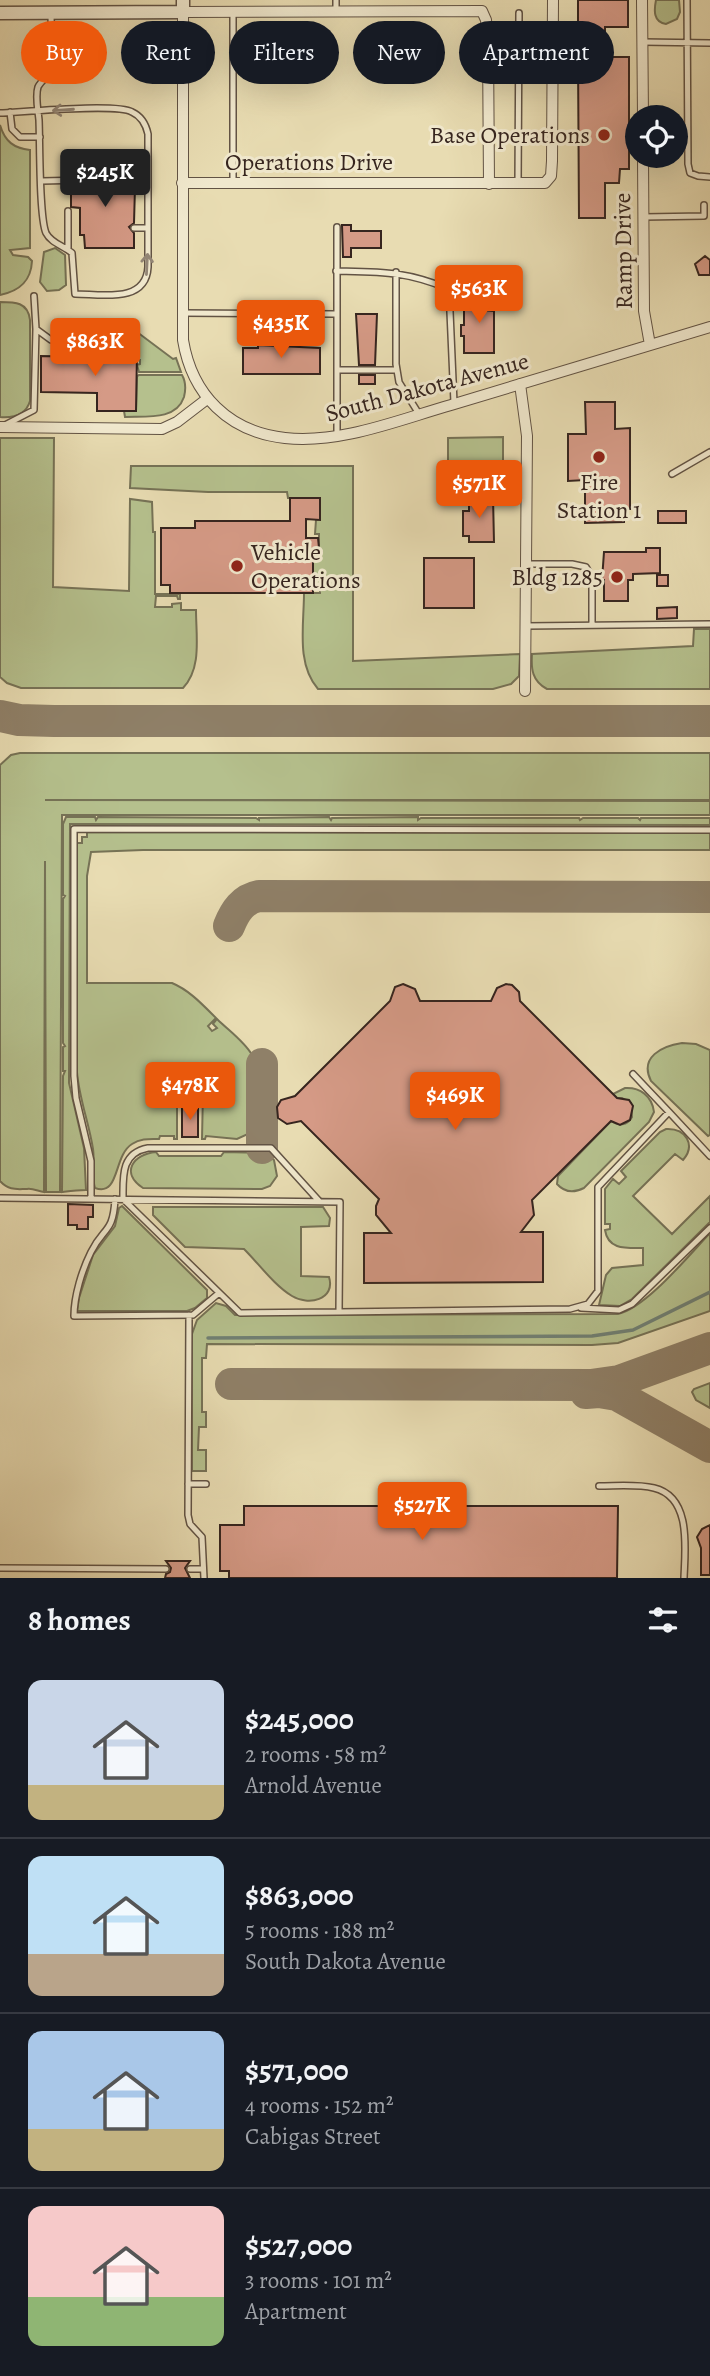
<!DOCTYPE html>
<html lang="en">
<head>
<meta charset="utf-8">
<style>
  :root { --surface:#171b24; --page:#242831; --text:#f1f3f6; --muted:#9ea1a6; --line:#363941; --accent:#ea580c }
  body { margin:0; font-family:Alegreya,serif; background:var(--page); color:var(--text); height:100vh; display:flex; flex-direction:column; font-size:26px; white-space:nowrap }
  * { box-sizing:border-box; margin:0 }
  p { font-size:23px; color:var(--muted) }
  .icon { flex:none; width:38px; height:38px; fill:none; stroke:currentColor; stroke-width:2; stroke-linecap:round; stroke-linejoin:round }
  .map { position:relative; height:1578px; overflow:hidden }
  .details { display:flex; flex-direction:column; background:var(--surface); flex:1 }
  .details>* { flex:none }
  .guide { position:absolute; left:21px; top:21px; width:668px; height:63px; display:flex; gap:14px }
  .controls { position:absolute; left:625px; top:105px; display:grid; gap:14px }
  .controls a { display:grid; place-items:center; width:63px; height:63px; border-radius:50%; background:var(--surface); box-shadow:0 7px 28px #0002; font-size:35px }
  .price { position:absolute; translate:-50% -60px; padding:0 16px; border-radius:7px; background:var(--accent); color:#fff; font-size:23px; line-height:46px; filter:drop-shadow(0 2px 4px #0008) }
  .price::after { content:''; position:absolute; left:50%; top:42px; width:21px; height:16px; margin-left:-10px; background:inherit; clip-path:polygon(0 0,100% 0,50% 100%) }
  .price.current { background:#222; color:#fff }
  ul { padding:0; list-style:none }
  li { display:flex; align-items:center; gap:21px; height:175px; padding:0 28px }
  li+li { border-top:2px solid var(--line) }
  li span { display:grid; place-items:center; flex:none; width:196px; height:140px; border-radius:14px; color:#555 }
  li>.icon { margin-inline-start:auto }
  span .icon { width:84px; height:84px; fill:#fffc; stroke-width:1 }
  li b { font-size:30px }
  h2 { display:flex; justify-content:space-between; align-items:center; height:84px; padding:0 28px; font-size:30px }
  .pill { padding:0 24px; border-radius:32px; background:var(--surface); box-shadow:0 7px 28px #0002; font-size:24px; line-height:63px }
  .pill.current { background:var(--accent); color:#fff }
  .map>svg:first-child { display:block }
</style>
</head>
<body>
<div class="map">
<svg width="710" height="1578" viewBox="0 0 710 1578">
  <rect width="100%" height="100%" fill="#e8dcb2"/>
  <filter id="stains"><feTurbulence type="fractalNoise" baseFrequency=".00286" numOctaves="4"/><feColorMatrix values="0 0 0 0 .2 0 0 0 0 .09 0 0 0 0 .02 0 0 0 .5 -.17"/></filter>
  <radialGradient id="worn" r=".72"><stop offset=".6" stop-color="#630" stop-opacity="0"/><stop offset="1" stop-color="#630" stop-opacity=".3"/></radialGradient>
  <path fill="#b5c08d" stroke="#767256" stroke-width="2" d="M 656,0 L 679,0 L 680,12 L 677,19 L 666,24 C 653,22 654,10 656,0 Z
    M 0,125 C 5,142 14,148 30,150 L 30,248 L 10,250 L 13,255 L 28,257 L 32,261 C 31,281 20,291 0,295 Z
    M 55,248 L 65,255 L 66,285 L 59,290 L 47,291 L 40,282 L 44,252 Z
    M 0,302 C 15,302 28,302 30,320 L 30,401 C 26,415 13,418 0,417 Z
    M 137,332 L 173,359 L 176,358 L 181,372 L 139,372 L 137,365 L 140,364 L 140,360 L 137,360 L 137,352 L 102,352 L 102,347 L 132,347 L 132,345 L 137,345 Z
    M 139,375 L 182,375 C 186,382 186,389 184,397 C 176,421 145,416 125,417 L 124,411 L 136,411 L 137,376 Z
    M 503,437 L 503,469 L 448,470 L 448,438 Z
    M 0,438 L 54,438 L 53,587 L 129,591 L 130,499 L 152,502 L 153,532 L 155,532 L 155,594 L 180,594 L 180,599 L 178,599 L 177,596 L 156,596 L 155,607 L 172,607 L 172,604 L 181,603 L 181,610 L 196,610 C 196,637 202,668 183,688 L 21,688 L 7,683 L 0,677 Z
    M 131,466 L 353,466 L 353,661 L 520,654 L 519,676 L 511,684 L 493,689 L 318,689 C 296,664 304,625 304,593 L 320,593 L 320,586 L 306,586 L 306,577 L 313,576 L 313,555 L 306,555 L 306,538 L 308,538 L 308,548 L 319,548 L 319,534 L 315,534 L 316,520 L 320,519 L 320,499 L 288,498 L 287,492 L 208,492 L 130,488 Z
    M 694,629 L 710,629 L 710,689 L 547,689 C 532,681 531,669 532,654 L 693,646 Z
    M 20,753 L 710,753 L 710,800 L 45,800 L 710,801 L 710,815 L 62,815 L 60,1192 L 46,1192 L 45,861 L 44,1192 C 38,1191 32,1188 27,1189 C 17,1189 9,1191 0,1181 L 0,765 L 11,755 Z
    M 66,817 L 95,817 L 96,820 L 98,817 L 256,818 L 259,820 L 259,818 L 329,817 L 331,820 L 332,818 L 418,817 L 418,820 L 421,818 L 579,818 L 580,820 L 583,818 L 638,818 L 640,820 L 641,818 L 710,818 L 710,825 L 70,824 L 69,1083 L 84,1148 L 86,1190 C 77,1190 70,1191 62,1192 L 63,1076 L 65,1071 L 63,1071 L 63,1047 L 65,1046 L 63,1043 L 63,899 L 65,896 L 63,895 L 63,824 Z
    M 87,832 L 710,833 L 710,850 L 143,850 L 91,852 L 87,876 L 87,983 L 172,983 C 189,990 202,1004 216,1018 L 208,1026 L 212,1031 L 217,1028 L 213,1024 L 217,1019 C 228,1030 245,1042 252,1055 C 258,1070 255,1125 248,1134 L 237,1139 L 206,1136 L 205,1139 L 202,1139 L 203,1092 L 201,1092 L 200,1069 L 181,1068 L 181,1093 L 177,1093 L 177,1139 L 174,1139 L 174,1136 L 160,1136 L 159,1139 C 150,1139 141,1138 132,1144 C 113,1156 120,1197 95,1188 C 91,1175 95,1162 93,1149 C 89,1123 79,1098 77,1072 L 77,843 L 82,843 L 82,837 L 87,837 Z
    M 682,1043 L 696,1044 L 710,1050 L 710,1135 L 708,1136 L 651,1081 C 639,1057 662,1046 682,1043 Z
    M 625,1088 C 640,1087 652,1096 654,1112 L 649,1122 L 584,1188 C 574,1193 565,1193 557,1184 L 558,1176 L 611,1121 C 619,1126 627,1126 632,1117 L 631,1103 L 622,1098 L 617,1098 L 613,1094 Z
    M 666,1129 C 686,1128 696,1145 683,1160 L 675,1154 L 633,1196 L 672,1234 L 710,1196 L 710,1222 L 632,1299 L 620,1306 L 599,1305 L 606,1275 L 612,1268 L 643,1265 L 643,1248 C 626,1248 608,1250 605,1230 L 610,1229 L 610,1224 L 605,1224 L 605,1189 L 613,1179 L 619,1184 L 626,1177 L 621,1171 L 660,1132 Z
    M 156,1152 L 159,1156 L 221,1156 L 224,1152 L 263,1153 L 274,1160 L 277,1176 L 270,1186 L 262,1189 L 143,1188 C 120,1173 133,1154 156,1152 Z
    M 122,1206 L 207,1290 L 207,1298 L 195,1308 L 187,1311 L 77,1311 L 79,1298 L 93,1255 L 115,1226 L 119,1208 Z
    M 153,1207 L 323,1207 L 330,1218 L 329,1226 L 301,1227 L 301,1276 L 329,1277 C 336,1300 308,1306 292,1296 C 274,1285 259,1264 244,1249 L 185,1247 L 153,1215 Z
    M 710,1233 L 710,1311 L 618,1343 L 592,1345 L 207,1344 L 206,1358 L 202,1358 L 202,1412 L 206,1412 L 206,1427 L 199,1427 L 198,1450 L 206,1450 L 206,1471 L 192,1471 L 192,1334 L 197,1320 L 216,1303 L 226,1306 L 235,1315 L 618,1314 C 646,1308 689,1255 710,1233 Z
    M 710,1383 L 710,1408 L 696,1400 L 692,1392 L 694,1389 Z"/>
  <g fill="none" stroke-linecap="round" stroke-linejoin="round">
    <path stroke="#708074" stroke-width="3.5" d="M 208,1338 L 592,1336 L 633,1330 L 710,1292"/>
    <path stroke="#8f8068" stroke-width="32" d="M 0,716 L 19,720 L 54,721 L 710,721
      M 229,926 C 235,911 243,899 259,896 L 710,897
      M 262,1148 L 262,1064
      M 231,1384 L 591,1385 L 619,1381 L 710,1348
      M 586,1393 L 599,1392 L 617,1395 L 710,1447"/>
  </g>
  <path fill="#d59a86" stroke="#36251f" stroke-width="2" d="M 578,0 L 628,0 L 628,27 L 605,27 L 605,57 L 629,57 L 629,169 L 620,169 L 619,183 L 605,183 L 605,218 L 579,218 L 578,57 L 594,57 L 593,27 L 578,27 Z
    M 85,162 L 113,162 L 113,169 L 108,173 L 109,177 L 118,179 L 118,187 L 135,187 L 134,223 L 129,227 L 134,233 L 134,248 L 85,248 L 84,235 L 80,235 L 80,208 L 71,207 L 71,187 L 85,187 L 90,182 L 89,177 L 85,175 Z
    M 342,225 L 351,225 L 351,231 L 381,231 L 381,248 L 351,248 L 351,257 L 343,257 Z
    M 705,256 L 710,260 L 710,275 L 699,275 L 695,264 Z
    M 497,290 L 481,310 L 494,311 L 494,353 L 464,353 L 464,336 L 461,336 L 461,325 L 464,325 L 464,310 L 474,310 L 473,291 Z
    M 356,314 L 377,314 L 375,365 L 359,365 Z
    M 258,345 L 320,348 L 320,374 L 243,374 L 243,348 L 258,348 Z
    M 98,352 L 137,352 L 136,411 L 97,411 L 97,393 L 41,392 L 41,356 L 98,357 Z
    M 359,375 L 375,375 L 375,384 L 359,384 Z
    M 585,402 L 615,402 L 615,429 L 630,428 L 630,509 L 624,509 L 624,522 L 585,523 L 585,480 L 568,481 L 568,434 L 586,434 Z
    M 469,497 L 493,497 L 494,542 L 469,542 L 469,536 L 463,536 L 463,511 L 469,511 Z
    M 290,498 L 320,498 L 320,520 L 306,519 L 306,538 L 318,538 L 319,548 L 313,548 L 313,593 L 170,593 L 170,585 L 161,585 L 161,528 L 195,528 L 195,521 L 290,521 Z
    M 658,511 L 686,511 L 686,523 L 658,523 Z
    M 646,548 L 660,548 L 660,573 L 633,574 L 633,580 L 628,580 L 628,601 L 604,601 L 604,580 L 602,580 L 604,552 L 646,552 Z
    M 424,558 L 474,558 L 474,608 L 424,608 Z
    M 657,575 L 668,575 L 668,586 L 657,586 Z
    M 677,607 L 677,618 L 657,619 L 657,608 Z
    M 403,984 L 415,989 L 420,1001 L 491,1001 L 497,988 L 506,984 L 512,985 L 519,992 L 520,1001 L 617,1098 L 629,1100 L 633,1106 L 630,1120 L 620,1125 L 611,1121 L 532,1200 L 534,1215 L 521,1232 L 543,1232 L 543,1282 L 364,1283 L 364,1233 L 391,1233 L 376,1215 L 376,1206 L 379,1199 L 301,1121 L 287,1124 L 278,1118 L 277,1107 L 281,1100 L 295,1096 L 390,1001 L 395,987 Z
    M 182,1107 L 198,1107 L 198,1137 L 182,1137 Z
    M 68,1204 L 93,1205 L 93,1217 L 88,1217 L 88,1229 L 77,1229 L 77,1225 L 68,1225 Z
    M 244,1506 L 618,1506 L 617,1578 L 229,1578 L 229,1571 L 220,1571 L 220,1525 L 244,1525 Z
    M 710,1525 L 710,1575 L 701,1575 L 701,1548 L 697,1537 L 702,1529 Z
    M 166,1561 L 190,1561 L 185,1568 L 190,1578 L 165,1578 L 166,1574 L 170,1572 L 171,1568 Z"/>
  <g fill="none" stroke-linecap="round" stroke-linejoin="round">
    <defs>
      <path id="service" d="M 687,0 L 688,164 L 690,173 L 698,176 L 710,177
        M 336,11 L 336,0
        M 643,42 L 710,43
        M 10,112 L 12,129 L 20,137 L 40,137
        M 0,113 C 23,112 117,103 132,112 C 141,116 146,125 148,134 L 148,267 C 146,304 101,294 75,294 L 72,253 C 64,246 51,243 46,233 C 39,217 40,142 39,120 C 38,110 35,96 38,87 C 41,81 48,76 52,71 L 51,14
        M 113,174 L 147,174
        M 42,181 L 85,180
        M 233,183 L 233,12
        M 518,184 L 519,13
        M 68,211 L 68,249
        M 644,217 L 704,216 L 704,205
        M 134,228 L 148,228
        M 336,271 C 382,272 406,271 449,289 L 454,403
        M 396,272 L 396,364 L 399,382 L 419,414
        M 34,296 L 36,329 L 51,340 L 63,340
        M 182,313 L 336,314
        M 337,370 L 397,370
        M 3,426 L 34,410 L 36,329
        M 337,436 L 337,227
        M 672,474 L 710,452
        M 526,564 L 572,564 L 586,567 L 592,577 L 592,625
        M 526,626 L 710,624
        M 633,1074 L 669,1112
        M 0,1198 L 340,1202 L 339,1312 L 570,1309 L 588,1304 L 598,1291 L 598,1187 L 669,1112 L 710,1156
        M 91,1198 L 91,1161 L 76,1098 L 74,1076 L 74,829 L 710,830
        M 115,1199 C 113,1234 104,1226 91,1252 C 82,1270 74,1296 74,1316 L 193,1315 L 219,1293
        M 319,1201 L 271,1148 L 148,1148 C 121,1153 123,1176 123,1199 L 240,1313 L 339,1312
        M 581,1308 L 619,1310 L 632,1304 L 710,1228
        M 189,1315 L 188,1515 L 190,1524 L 202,1537 L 204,1578
        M 188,1484 L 206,1484
        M 599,1486 C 617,1486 637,1484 654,1488 C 692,1497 685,1549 684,1578
        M 0,1568 L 166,1569
        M 190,1569 L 203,1569"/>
      <path id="minor" d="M 642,0 L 643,117
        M 643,156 L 644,311 L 650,345
        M 182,183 L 545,183 L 551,176 L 552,161 L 553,0
        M 489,184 L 488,44 L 486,20 L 482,11 L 183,12 L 183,340 C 192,395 229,432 285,438 C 341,444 398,420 451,405 C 537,379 624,353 710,327
        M 520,384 L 527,436 L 525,691
        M 0,427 L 162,429 L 177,422 L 207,399"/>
      <path id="tertiary" d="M 0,13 L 183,12 L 183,0"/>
    </defs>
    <use href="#service" stroke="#625344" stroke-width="8"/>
    <use href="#minor" stroke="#625344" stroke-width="12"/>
    <use href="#tertiary" stroke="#625344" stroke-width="15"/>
    <use href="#service" stroke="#f0e8cd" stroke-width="5"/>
    <use href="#minor" stroke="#f0e8cd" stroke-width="10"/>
    <use href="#tertiary" stroke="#f0e8cd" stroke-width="12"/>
  </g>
  <defs><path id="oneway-shaft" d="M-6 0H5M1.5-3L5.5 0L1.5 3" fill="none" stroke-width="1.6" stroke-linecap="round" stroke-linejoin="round" transform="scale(1.75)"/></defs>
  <g stroke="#938676">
    <use href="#oneway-shaft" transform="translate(63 110) rotate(176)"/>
    <use href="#oneway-shaft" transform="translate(147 264) rotate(-87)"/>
  </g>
  <g fill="#8f2418" stroke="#f0e8cd" stroke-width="2.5">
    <circle cx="604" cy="135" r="7"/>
    <circle cx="599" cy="457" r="7"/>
    <circle cx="237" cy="566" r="7"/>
    <circle cx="617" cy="577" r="7"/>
  </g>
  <g text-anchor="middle" stroke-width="6" stroke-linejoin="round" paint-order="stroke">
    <g font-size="24" fill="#36251f" stroke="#f0e8cd" text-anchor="end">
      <text x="590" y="143">Base Operations</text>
      <text x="599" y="490" text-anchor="middle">Fire<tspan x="599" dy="28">Station 1</tspan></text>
      <text x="251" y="560" text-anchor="start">Vehicle<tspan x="251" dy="28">Operations</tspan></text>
      <text x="603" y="585">Bldg 1285</text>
    </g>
    <g font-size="24" fill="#36251f" stroke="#f0e8cd">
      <text x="309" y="170">Operations Drive</text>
      <text transform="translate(623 251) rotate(-91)" y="8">Ramp Drive</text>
      <text transform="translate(427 387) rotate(-15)" y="8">South Dakota Avenue</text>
    </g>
  </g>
  <rect width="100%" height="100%" filter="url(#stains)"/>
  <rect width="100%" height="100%" fill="url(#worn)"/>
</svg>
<div class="controls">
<a><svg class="icon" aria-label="locate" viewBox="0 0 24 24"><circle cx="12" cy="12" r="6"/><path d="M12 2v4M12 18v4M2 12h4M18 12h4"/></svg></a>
</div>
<b class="price current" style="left:105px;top:209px">$245K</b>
<b class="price" style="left:479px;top:325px">$563K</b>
<b class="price" style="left:281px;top:360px">$435K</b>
<b class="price" style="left:95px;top:378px">$863K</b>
<b class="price" style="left:479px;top:520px">$571K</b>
<b class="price" style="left:190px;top:1122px">$478K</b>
<b class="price" style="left:455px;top:1132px">$469K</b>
<b class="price" style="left:422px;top:1542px">$527K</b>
<div class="guide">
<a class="pill current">Buy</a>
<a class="pill">Rent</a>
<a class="pill">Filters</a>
<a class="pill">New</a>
<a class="pill">Apartment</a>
</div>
</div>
<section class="details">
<h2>8 homes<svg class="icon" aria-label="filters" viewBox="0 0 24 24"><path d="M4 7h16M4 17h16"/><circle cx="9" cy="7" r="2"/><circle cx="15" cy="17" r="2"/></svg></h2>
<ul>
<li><span style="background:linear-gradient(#c9d6e8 75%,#c2b280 0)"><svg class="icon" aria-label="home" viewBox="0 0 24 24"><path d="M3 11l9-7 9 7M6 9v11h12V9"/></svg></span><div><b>$245,000</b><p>2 rooms · 58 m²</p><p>Arnold Avenue</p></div></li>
<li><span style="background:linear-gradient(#bfe0f5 70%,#b9a48a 0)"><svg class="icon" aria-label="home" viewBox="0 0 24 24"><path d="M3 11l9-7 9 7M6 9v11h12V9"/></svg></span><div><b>$863,000</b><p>5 rooms · 188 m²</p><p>South Dakota Avenue</p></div></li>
<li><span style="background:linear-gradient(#a9c7e8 70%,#c2b280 0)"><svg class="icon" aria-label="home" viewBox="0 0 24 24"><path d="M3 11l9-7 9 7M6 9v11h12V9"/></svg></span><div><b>$571,000</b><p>4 rooms · 152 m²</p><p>Cabigas Street</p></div></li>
<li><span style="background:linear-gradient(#f6c9c9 65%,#8fb573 0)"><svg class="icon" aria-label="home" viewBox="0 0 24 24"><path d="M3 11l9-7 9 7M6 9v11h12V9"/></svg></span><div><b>$527,000</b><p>3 rooms · 101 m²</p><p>Apartment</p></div></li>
</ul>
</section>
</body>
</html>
